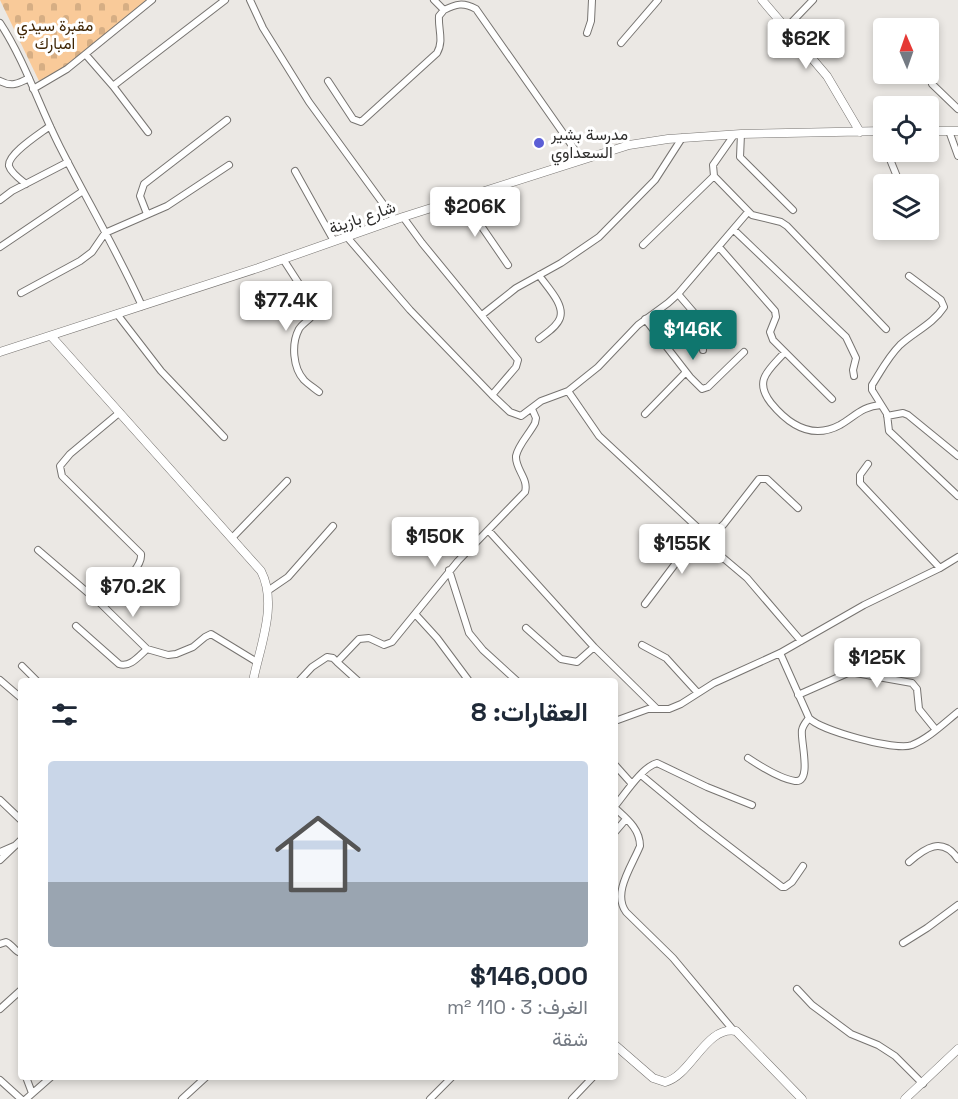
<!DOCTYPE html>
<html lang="ar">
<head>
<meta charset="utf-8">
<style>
  :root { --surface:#fff; --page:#f2f2f3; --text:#1f2937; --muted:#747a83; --accent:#0f766e }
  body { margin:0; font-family:"Space Grotesk",Vazirmatn,sans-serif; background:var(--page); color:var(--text); direction:rtl; height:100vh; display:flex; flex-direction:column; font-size:22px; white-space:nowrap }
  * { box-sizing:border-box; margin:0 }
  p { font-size:20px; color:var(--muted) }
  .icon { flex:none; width:33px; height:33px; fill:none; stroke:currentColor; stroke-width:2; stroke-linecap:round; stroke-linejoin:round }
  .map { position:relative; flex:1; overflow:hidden; direction:ltr }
  .sheet { position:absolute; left:18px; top:678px; width:600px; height:402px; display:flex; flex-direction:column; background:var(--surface); border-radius:6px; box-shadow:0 3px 9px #0003; direction:rtl }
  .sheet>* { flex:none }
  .needle { width:39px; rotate:358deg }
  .controls { position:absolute; left:873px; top:18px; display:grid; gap:12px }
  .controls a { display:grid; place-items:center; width:66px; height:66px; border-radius:6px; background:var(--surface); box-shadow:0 3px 9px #0003; font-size:30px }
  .price { position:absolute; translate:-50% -51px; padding:0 14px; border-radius:6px; background:#fff; color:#222; font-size:20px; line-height:39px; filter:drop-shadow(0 2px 3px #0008) }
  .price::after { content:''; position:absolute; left:50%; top:36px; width:18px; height:14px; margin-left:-9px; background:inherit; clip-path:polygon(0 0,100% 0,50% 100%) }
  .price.selected { background:var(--accent); color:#fff }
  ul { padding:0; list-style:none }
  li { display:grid; align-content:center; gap:12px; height:318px; padding:0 30px }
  li span { display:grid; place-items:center; height:186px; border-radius:6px; color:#555 }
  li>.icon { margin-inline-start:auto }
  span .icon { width:108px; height:108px; fill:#fffc; stroke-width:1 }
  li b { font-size:26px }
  h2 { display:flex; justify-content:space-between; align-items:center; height:72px; padding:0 30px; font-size:26px }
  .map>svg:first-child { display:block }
</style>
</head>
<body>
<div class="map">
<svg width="958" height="1099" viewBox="0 0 958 1099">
  <defs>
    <pattern id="cemetery-stones" width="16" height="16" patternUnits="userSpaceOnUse" patternTransform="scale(1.5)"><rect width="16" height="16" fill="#f9ca99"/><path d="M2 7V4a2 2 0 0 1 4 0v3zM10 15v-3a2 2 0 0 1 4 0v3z" fill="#d6ae84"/></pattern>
  </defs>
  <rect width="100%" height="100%" fill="#ebe8e4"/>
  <path fill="url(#cemetery-stones)" d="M 0,0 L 147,0 L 63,69 L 39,81 Z"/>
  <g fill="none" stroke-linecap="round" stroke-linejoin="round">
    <defs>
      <path id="minor" d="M 250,0 L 263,28 L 309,102 L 395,220
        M 434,0 L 444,10 C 456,4 463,2 476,9 L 582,160
        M 0,23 C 25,61 39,106 60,147 C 87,200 117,251 142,306
        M 786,28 L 813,0
        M 587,33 L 591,21 L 592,0
        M 621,43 L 658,0
        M 86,55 L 113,86 L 225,0
        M 929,72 L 932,84 L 958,109
        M 0,81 C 11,87 18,84 29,78
        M 328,81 L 353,119 L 361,122 L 437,53 C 444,41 438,29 439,16 L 444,10
        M 113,86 L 148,132
        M 33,89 L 67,69 L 152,0
        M 880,131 L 884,141
        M 949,131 L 958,156
        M 741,134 L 740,157 L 793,210
        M 734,135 L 713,165 L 714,176 L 752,215 L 781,222 L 787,226 L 886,329
        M 887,152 L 900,184
        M 295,171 L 334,241
        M 26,184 C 21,180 11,173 9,166 C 7,154 41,133 50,126
        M 462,198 L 508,265
        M 0,200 L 12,191 L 68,162
        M 147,214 L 140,196 L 144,184 L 227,120
        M 403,217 L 422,243 L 518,360 L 516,367 L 492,395
        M 734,230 L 846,337 L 856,358 L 853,370 L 854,376
        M 347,237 L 410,310 L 492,395 L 510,412 L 521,416 L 541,401 L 568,391 L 598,367 L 638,325 L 668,303 L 678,294 L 748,212
        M 643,245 L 714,176
        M 0,247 L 83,191
        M 719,247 L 775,311 L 776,317 L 770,332 L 773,340 L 832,399
        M 283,259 L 314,307 C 316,318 304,321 299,329 C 291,344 293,368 304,380 C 308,384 314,388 319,392
        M 539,275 C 546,286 565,304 560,318 C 557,327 545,334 539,339
        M 909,276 L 941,300 L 944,307 C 933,324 914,332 900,345 C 888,357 881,371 872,385 L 872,390 L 887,414 L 889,431 L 958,496
        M 21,293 L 80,261 L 92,252 L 105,233 L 167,206 L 229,165
        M 678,294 L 702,322 L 703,350
        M 117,314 L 161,371 L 224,437
        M 482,315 L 516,288 L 561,263 L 599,237 L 655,180 L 682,138
        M 645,319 L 690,377 L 702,389 L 708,387 L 744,352
        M 785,352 C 769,370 753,380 771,403 C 789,425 812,440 840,425 C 855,416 863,406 881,405
        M 568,391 L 599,436 L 697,527 L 709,546 L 747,578 L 801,641
        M 645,414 L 686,372
        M 887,416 L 903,413 L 908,415 L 958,456
        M 868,464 L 860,475 L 860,483 L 940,568
        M 488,530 L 594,647 L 656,708
        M 232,538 L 287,481
        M 706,541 L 724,524 L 759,479 L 767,479 L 798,508
        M 38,550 L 101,604 L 147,649 L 168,655 L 176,654 L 193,647 L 205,637 L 211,634 L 257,662
        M 449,570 L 469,633 L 483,650 L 517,681
        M 269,590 L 288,577 L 333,526
        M 101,604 C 112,591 143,570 141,554 L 62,476 L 60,466 L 70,454 L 119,413
        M 645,604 L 700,531
        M 416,615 L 437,638 L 469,681
        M 76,626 L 119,664 C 130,668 139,656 147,649
        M 526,628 L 561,659 L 577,662 L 594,647
        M 642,645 L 666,658 L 697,692
        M 780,653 L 809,718 C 821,731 896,751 912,745 C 929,738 943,724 958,712
        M 337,662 L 358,681
        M 22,666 L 37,681
        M 0,680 L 21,698
        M 299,681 L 312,667 L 327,657 L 333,658 L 337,662 L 359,639 L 369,638 L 384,645 L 392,642 L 458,561 L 525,492 C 529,479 515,469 516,456 C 518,445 530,433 535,423 L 536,418 L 532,409
        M 798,695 L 850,672 L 912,683 L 917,689 L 919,709 L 936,730
        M 615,721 L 648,709 L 669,709 L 681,704 L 714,683 L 780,653 L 864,605 L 940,568 L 958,557
        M 748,758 C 760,766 781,779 795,781 C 813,783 800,740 802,730 C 803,725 806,722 809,718
        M 615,765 L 632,784
        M 641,775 L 700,824 L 782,887 L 785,887 L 792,882 L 803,866
        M 0,800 L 21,820
        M 615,806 C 625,794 642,767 657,763 L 707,787 L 752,805
        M 615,808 C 627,819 640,829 640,846 C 632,866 612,893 626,912 L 673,958 L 734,1031
        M 615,832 L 626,819
        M 0,852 L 14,846
        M 0,860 L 21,840
        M 909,862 C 925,848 942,836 958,859
        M 903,943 L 927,928 L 958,905
        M 0,944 L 6,942 C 12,944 15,952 21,953
        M 797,989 L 812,1005 L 851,1034 L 878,1045 L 895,1056 L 923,1084
        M 0,1009 L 21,990
        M 26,1077 L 32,1093
        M 0,1080 L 21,1099
        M 26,1099 L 51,1077
        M 182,1099 L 206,1077
        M 430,1099 L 452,1077
        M 572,1099 L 593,1077"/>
      <path id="tertiary" d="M 762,0 L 827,76 L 860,132
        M 928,131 L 958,131
        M 51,336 L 261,571 C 278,604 260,646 253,681
        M 0,352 L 258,268 L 403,217 L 629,145 L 668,139 L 741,134 L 884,131
        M 615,1045 L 653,1078 L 665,1082 C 691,1076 706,1025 736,1031 L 802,1099
        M 905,1099 L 958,1049"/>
    </defs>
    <use href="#minor" stroke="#777471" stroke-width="8"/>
    <use href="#tertiary" stroke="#777471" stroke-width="9"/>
    <use href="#minor" stroke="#fff" stroke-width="6"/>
    <use href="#tertiary" stroke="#fff" stroke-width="8"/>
  </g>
  <circle fill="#5b5ed6" stroke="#fff" stroke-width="2" cx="539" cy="143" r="6"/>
  <g text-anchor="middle" stroke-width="6" stroke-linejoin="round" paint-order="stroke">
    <g font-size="16" fill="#3f2504" stroke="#fff">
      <text x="55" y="31">مقبرة سيدي<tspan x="55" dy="18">امبارك</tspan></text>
    </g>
    <g font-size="16" fill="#2e2d2c" stroke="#fff" text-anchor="start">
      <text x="551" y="140">مدرسة بشير<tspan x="551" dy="18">السعداوي</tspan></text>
    </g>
    <g font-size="16" fill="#2e2d2c" stroke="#fff">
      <text transform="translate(362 217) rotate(-19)" y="6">شارع بازينة</text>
    </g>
  </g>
</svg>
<div class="controls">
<a><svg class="needle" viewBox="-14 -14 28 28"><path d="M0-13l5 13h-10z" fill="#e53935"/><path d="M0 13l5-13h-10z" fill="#747a83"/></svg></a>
<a><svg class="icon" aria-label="locate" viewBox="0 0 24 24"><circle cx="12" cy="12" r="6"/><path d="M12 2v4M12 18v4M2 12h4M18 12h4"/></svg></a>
<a><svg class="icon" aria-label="layers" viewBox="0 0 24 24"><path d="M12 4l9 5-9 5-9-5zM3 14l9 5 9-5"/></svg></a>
</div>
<b class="price" style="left:806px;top:70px">$62K</b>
<b class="price" style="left:475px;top:238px">$206K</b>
<b class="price" style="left:286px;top:332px">$77.4K</b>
<b class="price selected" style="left:693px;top:361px">$146K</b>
<b class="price" style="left:435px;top:568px">$150K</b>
<b class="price" style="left:682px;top:575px">$155K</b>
<b class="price" style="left:133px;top:618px">$70.2K</b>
<b class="price" style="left:877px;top:689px">$125K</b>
<section class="sheet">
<h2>العقارات: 8<svg class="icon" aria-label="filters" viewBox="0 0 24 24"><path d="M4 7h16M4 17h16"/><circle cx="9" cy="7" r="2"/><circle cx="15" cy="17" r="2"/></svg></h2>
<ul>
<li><span style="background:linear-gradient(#c9d6e8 65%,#9aa5b1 0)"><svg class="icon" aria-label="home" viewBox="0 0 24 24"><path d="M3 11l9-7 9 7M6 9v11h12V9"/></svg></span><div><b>$146,000</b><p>الغرف: 3 · 110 m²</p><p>شقة</p></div></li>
</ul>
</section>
</div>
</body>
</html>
